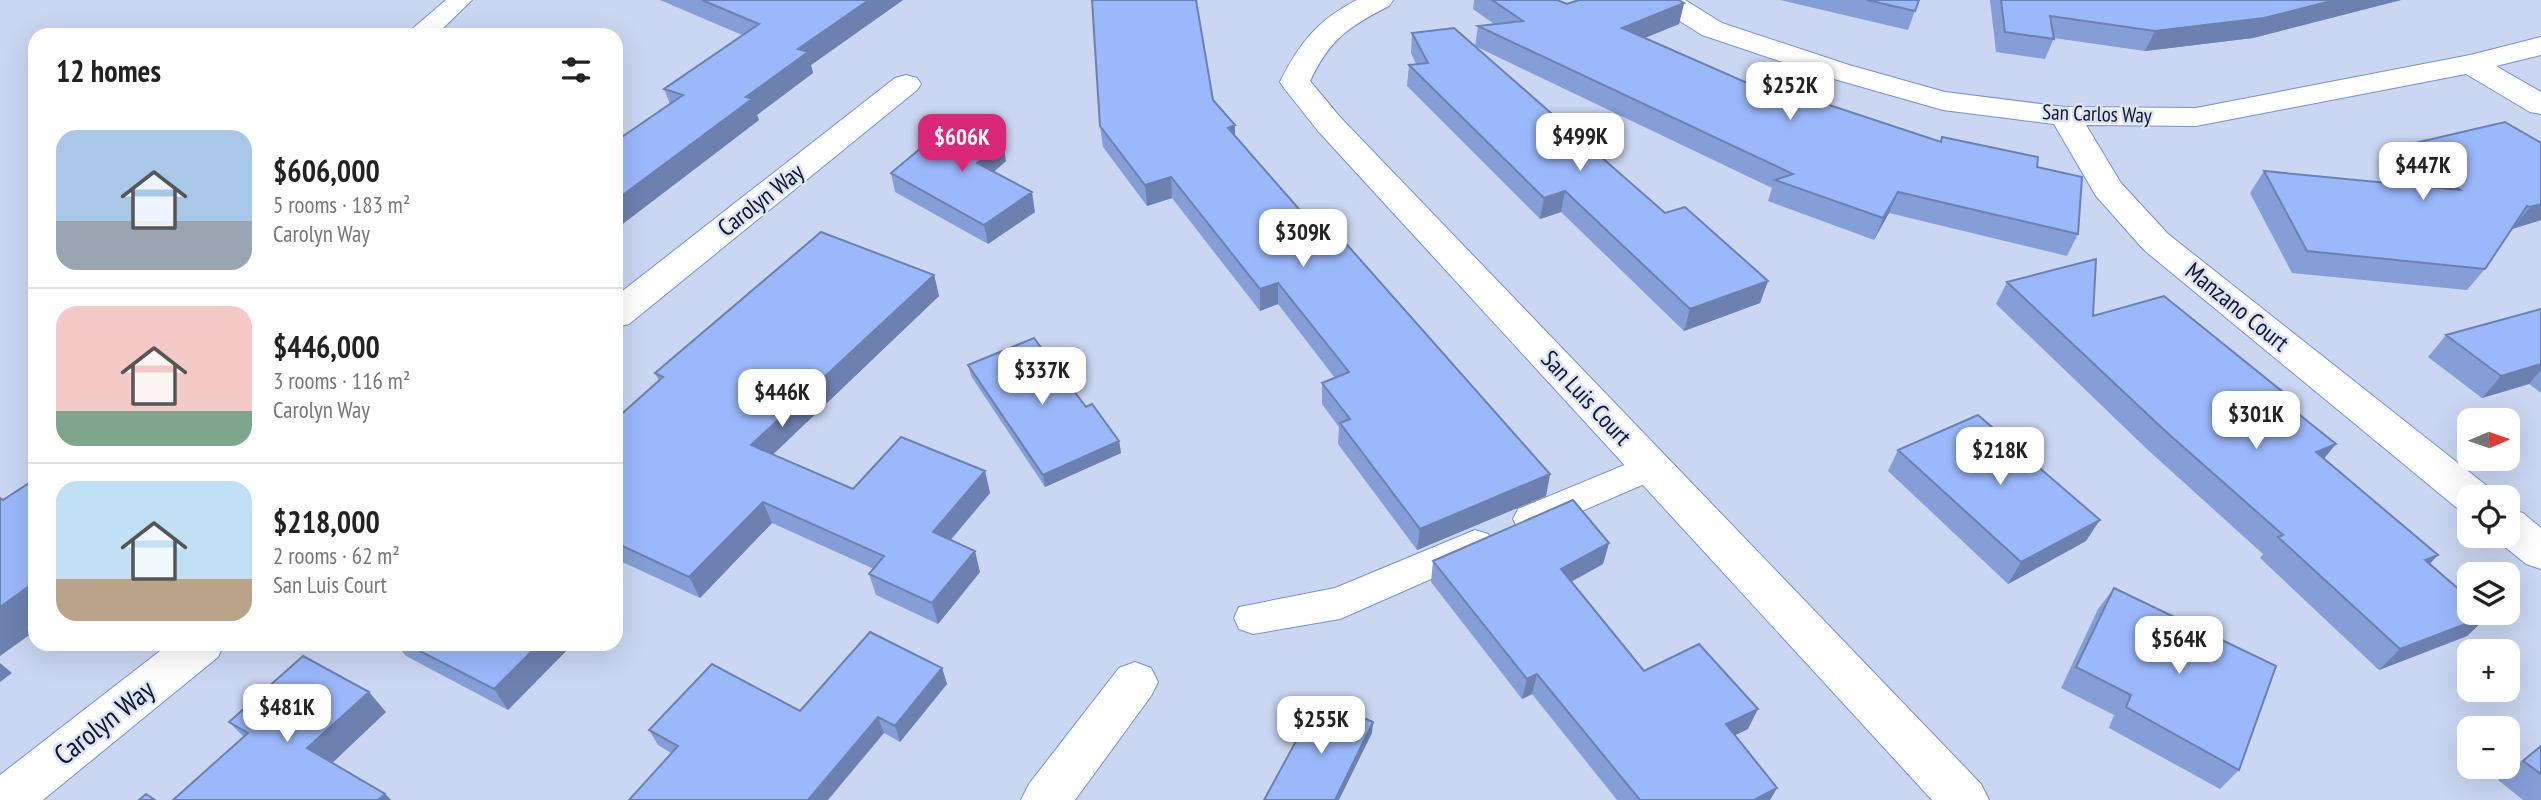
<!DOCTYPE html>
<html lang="en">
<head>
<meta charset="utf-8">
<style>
  :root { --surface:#fff; --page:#f6f6f6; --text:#222; --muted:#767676; --line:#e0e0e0; --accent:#db2777 }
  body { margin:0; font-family:"PT Sans Narrow",sans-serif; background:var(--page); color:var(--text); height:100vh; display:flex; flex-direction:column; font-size:26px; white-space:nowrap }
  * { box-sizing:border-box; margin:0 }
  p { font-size:23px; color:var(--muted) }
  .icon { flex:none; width:38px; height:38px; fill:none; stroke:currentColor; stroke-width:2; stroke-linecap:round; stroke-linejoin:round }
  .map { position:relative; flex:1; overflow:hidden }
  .drawer { position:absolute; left:28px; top:28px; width:595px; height:623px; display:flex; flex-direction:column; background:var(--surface); border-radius:21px; box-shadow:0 7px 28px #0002 }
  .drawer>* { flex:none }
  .needle { width:46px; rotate:88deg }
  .fabs { position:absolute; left:2457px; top:408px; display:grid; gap:14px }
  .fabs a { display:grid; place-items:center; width:63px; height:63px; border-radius:14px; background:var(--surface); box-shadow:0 7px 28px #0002; font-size:35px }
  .price { position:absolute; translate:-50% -60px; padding:0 16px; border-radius:14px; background:#fff; color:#222; font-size:23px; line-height:46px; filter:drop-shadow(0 2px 4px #0008) }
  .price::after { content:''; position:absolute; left:50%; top:42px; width:21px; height:16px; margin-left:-10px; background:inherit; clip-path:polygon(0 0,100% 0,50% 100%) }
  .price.active { background:var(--accent); color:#fff }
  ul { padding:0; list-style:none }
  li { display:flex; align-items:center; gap:21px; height:175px; padding:0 28px }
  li+li { border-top:2px solid var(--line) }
  li span { display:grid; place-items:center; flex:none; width:196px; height:140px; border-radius:21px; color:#555 }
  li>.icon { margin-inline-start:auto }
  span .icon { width:84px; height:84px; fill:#fffc; stroke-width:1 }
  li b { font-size:30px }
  h2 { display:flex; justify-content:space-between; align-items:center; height:84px; padding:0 28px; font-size:30px }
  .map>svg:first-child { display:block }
</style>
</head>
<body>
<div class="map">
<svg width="2541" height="800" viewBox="0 0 2541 800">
  <rect width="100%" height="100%" fill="#cad6f2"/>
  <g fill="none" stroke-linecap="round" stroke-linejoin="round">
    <defs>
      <path id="lane" d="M 446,0 L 472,0 L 436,35 L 405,35 Z
        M 1651,454 L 1663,458 L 1668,467 L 1663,476 L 1531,533 L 1518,529 L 1513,519 L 1518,509 Z
        M 1475,530 L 1488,534 L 1493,544 L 1488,554 L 1340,619 L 1253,634 L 1239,629 L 1234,618 L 1239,607 L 1335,588 Z"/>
      <path id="street" d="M 1357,0 L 1393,0 L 1389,6 C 1348,27 1330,39 1310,81 L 1340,117 L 1981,784 L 1989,800 L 1932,800 L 1318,131 L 1284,88 L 1280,82 C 1299,43 1319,19 1357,0 Z
        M 1652,0 L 1685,0 L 1722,23 L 1849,65 L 1945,92 L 2065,107 L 2196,108 L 2470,55 L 2541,37 L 2541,55 L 2496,66 L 2541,92 L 2541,114 L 2530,112 L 2466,74 L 2196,126 L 2086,125 L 2121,183 L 2168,234 L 2487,486 L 2493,497 L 2469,497 L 2469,512 L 2457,508 L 2144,250 L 2096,196 L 2054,124 L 1943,110 L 1827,77 L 1702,35 L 1656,6 Z
        M 906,75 L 917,78 L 921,84 L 917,90 L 629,324 L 616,327 L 616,296 L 895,78 Z
        M 2508,509 L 2523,513 L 2541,528 L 2541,569 L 2526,564 L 2493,537 L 2508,536 Z
        M 169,644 L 224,644 L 218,657 L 43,800 L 0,800 L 0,775 Z
        M 1135,662 L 1151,668 L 1158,682 L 1151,696 L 1075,800 L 1021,800 L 1029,784 L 1119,668 Z"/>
    </defs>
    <use href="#lane" stroke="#7691d1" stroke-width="2"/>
    <use href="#street" stroke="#7691d1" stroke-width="2"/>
    <use href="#lane" fill="#fff" fill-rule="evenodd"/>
    <use href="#street" fill="#fff" fill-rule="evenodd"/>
  </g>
  <path fill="#859ed8" d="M 660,0 L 903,0 L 811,65 L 813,73 L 757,115 L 759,120 L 616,229 L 616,141 L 670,104 L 664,89 L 742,35 Z
    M 1474,0 L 1557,0 L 1567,4 L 1684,3 L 1679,24 L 1644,38 L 1802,107 L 1940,141 L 1942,137 L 2037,167 L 2078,234 L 2067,256 L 1889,213 L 1874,240 L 1768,201 L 1772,188 L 1475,46 L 1478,26 L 1494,24 L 1473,9 Z
    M 1780,0 L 1919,0 L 1908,30 Z
    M 1990,0 L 2401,0 L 2253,38 L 2145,51 L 2054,38 L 2045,59 L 1996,52 Z
    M 1412,33 L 1665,213 L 1768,281 L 1760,303 L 1684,331 L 1561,212 L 1540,219 L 1407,86 L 1409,65 L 1416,64 L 1411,53 Z
    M 1213,100 L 1235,136 L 1313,225 L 1550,474 L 1546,496 L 1417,550 L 1338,444 L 1339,427 L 1322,404 L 1322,383 L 1335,378 L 1278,304 L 1260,311 L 1172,198 L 1147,206 L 1103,147 L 1100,126 Z
    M 2505,122 L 2541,220 L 2512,229 L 2485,269 L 2467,290 L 2292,273 L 2250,193 L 2264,171 L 2406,185 L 2383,168 L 2398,147 Z
    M 1006,161 L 993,172 L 1035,212 L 988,244 L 895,192 L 891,173 Z
    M 934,275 L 939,296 L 773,454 L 853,489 L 985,471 L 990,493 L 951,540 L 980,572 L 938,624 L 876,595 L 869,574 L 874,569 L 772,523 L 700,598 L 616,559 L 616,419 L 659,381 L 655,373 Z
    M 2007,282 L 2093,316 L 2290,407 L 2324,459 L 2430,564 L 2489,615 L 2467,636 L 2379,670 L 2260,558 L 2263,554 L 2149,451 L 1996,304 Z
    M 2541,309 L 2541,393 L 2529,384 L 2482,398 L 2428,357 L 2446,335 Z
    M 968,365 L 1086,407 L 1119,441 L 1121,453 L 1045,487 L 971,376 Z
    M 1898,450 L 2086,541 L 2008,584 L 1888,471 Z
    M 1609,543 L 1603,564 L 1571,582 L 1644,671 L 1748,729 L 1735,735 L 1777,788 L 1770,800 L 1617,800 L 1532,694 L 1522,699 L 1431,582 L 1433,561 Z
    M 2114,588 L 2239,770 L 2220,789 L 2109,728 L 2114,715 L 2061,688 L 2098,609 Z
    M 396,644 L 573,644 L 508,710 L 406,656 Z
    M 942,668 L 947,684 L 900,742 L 884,733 L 671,753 L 658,745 L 649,730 L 800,711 Z
    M 386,712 L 332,762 L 385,794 L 391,800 L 173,800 L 244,737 L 229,722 Z
    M 2541,745 L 2541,800 L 2523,800 L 2498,780 Z"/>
  <path fill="#6c81b0" d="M 869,0 L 903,0 L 811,65 L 813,73 L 757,115 L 759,120 L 616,229 L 616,200 L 746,97 L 798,49 Z
    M 2335,0 L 2401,0 L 2253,38 L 2145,51 L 2155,31 Z
    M 1684,3 L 1679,24 L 1618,49 L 1622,28 Z
    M 1235,125 L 1235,146 L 1228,128 Z
    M 1003,142 L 1006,161 L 981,183 L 977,163 Z
    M 1171,177 L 1172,198 L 1147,206 L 1145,185 Z
    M 1565,191 L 1561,212 L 1540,219 L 1544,198 Z
    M 1032,192 L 1035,212 L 988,244 L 984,225 Z
    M 1898,192 L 1889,213 L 1874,240 L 1883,218 Z
    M 2541,204 L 2541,220 L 2512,229 L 2530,207 Z
    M 934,275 L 939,296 L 760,467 L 751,445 Z
    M 1768,281 L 1760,303 L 1684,331 L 1690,309 Z
    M 1278,283 L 1278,304 L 1260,311 L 1260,289 Z
    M 2541,364 L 2541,370 L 2529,384 L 2482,398 L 2501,376 Z
    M 1119,441 L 1121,453 L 1045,487 L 1043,475 Z
    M 2336,444 L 2318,466 L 2316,452 Z
    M 985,471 L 990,493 L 939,553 L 933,532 Z
    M 1550,474 L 1546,496 L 1417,550 L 1420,529 Z
    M 763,502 L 772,523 L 700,598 L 689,577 Z
    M 2100,520 L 2086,541 L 2008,584 L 2021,562 Z
    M 1609,543 L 1603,564 L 1556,590 L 1561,569 Z
    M 975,551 L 980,572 L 938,624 L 932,603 Z
    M 2438,555 L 2418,577 L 2425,560 Z
    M 35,582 L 35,631 L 0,656 L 0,607 Z
    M 2489,615 L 2467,636 L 2379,670 L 2400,649 Z
    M 539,644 L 573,644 L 508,710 L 494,689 Z
    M 0,663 L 12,673 L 0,682 Z
    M 942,668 L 947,684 L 900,742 L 895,726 Z
    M 1537,674 L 1532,694 L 1522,699 L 1527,679 Z
    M 369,692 L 386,712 L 327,768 L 307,748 Z
    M 1758,709 L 1748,729 L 1717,744 L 1726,724 Z
    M 878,717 L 884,733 L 828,800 L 808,800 Z
    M 1373,722 L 1372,733 L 1339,800 L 1335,800 Z
    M 1777,788 L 1770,800 L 1754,800 Z
    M 385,794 L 391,800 L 378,800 Z"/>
  <path fill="#9bb8fb" stroke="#6c81b0" stroke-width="2" d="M 702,0 L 869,0 L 798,49 L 808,52 L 746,97 L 752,99 L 616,200 L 616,141 L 683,95 L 664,89 L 759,24 Z
    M 1092,0 L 1196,0 L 1213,100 L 1235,125 L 1228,128 L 1313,225 L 1326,221 L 1550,474 L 1420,529 L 1340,423 L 1350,419 L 1322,383 L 1349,372 L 1278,283 L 1260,289 L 1171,177 L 1145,185 L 1100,126 Z
    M 1492,0 L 1557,0 L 1567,4 L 1579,0 L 1679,0 L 1684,3 L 1622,28 L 1802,107 L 1808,98 L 1941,142 L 1942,137 L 2038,157 L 2037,167 L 2082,177 L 2078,234 L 1898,192 L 1883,218 L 1775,180 L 1793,174 L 1478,26 L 1523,21 Z
    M 1867,0 L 1919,0 L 1915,11 Z
    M 2001,0 L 2335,0 L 2264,18 L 2155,31 L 2050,16 L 2054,39 L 2005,32 Z
    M 1454,28 L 1665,213 L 1685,207 L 1768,281 L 1690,309 L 1565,191 L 1544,198 L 1409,65 L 1428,63 L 1412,33 Z
    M 2505,122 L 2541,143 L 2541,204 L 2530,207 L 2527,206 L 2485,269 L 2307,251 L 2264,171 L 2460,190 L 2398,147 Z
    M 951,123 L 1003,142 L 977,163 L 1032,192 L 984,225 L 891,173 Z
    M 821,232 L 934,275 L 751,445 L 853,489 L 901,437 L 985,471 L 933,532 L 975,551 L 932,603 L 869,574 L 884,556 L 763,502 L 689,577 L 616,543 L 616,419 L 663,377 L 655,373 Z
    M 2096,259 L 2093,316 L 2164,296 L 2294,401 L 2286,404 L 2336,444 L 2316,452 L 2438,555 L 2425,560 L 2469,598 L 2469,612 L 2486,612 L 2489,615 L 2400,649 L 2278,537 L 2283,535 L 2163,429 L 2007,282 Z
    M 2541,309 L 2541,364 L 2501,376 L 2446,335 Z
    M 1034,338 L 1086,407 L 1092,404 L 1119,441 L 1043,475 L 968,365 Z
    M 1978,415 L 2100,520 L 2021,562 L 1898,450 Z
    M 35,479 L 35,582 L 0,607 L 0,498 L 3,500 Z
    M 1573,500 L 1609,543 L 1561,569 L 1644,671 L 1699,644 L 1758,709 L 1726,724 L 1777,788 L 1754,800 L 1640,800 L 1537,674 L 1527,679 L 1433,561 Z
    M 2114,588 L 2276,666 L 2239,770 L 2126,707 L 2131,695 L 2076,667 Z
    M 870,632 L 942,668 L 895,726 L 878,717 L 808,800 L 629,800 L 678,746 L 649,730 L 712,664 L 800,711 Z
    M 406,644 L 539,644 L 494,689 Z
    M 303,656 L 369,692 L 307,748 L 385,794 L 378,800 L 173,800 L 248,733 L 229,722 Z
    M 1319,699 L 1373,722 L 1335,800 L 1264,800 Z
    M 2541,746 L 2541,774 L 2523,761 Z
    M 146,794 L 155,800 L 139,800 Z"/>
  <g text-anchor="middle" stroke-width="5" stroke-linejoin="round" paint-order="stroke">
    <g font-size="21" fill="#0e1730" stroke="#dde3f1">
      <text transform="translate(2097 114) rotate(2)" y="7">San Carlos Way</text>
    </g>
    <g font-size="24" fill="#0e1730" stroke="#dde3f1">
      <text transform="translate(761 200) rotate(-38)" y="8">Carolyn Way</text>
      <text transform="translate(2237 307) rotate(39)" y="8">Manzano Court</text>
      <text transform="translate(1586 398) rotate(47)" y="8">San Luis Court</text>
    </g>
    <g font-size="28" fill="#0e1730" stroke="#dde3f1">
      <text transform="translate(104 722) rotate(-38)" y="10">Carolyn Way</text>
    </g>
  </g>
</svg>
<div class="fabs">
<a><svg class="needle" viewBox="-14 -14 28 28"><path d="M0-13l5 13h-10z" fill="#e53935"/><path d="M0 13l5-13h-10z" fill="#767676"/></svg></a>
<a><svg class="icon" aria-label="locate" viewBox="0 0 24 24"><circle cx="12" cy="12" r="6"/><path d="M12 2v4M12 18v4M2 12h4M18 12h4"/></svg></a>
<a><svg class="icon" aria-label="layers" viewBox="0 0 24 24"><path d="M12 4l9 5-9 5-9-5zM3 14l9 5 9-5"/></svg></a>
<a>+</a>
<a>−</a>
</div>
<b class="price" style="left:1790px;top:122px">$252K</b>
<b class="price" style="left:1580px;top:173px">$499K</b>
<b class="price active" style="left:962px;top:174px">$606K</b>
<b class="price" style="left:2423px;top:202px">$447K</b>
<b class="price" style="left:1303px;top:269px">$309K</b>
<b class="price" style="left:1042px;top:407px">$337K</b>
<b class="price" style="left:782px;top:429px">$446K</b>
<b class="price" style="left:2256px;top:451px">$301K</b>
<b class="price" style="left:2000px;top:487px">$218K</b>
<b class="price" style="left:2179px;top:676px">$564K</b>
<b class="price" style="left:287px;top:744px">$481K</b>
<b class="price" style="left:1321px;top:756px">$255K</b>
<section class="drawer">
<h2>12 homes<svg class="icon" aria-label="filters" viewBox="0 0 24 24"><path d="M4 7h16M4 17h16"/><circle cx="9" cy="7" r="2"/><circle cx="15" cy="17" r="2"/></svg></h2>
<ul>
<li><span style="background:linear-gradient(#a9c7e8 65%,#9aa5b1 0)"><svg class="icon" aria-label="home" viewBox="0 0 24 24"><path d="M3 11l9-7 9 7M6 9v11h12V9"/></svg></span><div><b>$606,000</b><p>5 rooms · 183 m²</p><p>Carolyn Way</p></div></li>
<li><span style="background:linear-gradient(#f6c9c9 75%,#7fa58c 0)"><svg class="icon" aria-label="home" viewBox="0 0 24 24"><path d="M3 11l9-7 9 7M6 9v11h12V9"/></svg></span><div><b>$446,000</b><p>3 rooms · 116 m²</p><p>Carolyn Way</p></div></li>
<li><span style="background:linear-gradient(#bfe0f5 70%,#b9a48a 0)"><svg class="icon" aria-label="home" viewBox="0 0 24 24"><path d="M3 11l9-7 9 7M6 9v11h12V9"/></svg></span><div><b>$218,000</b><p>2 rooms · 62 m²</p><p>San Luis Court</p></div></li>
</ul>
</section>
</div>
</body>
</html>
